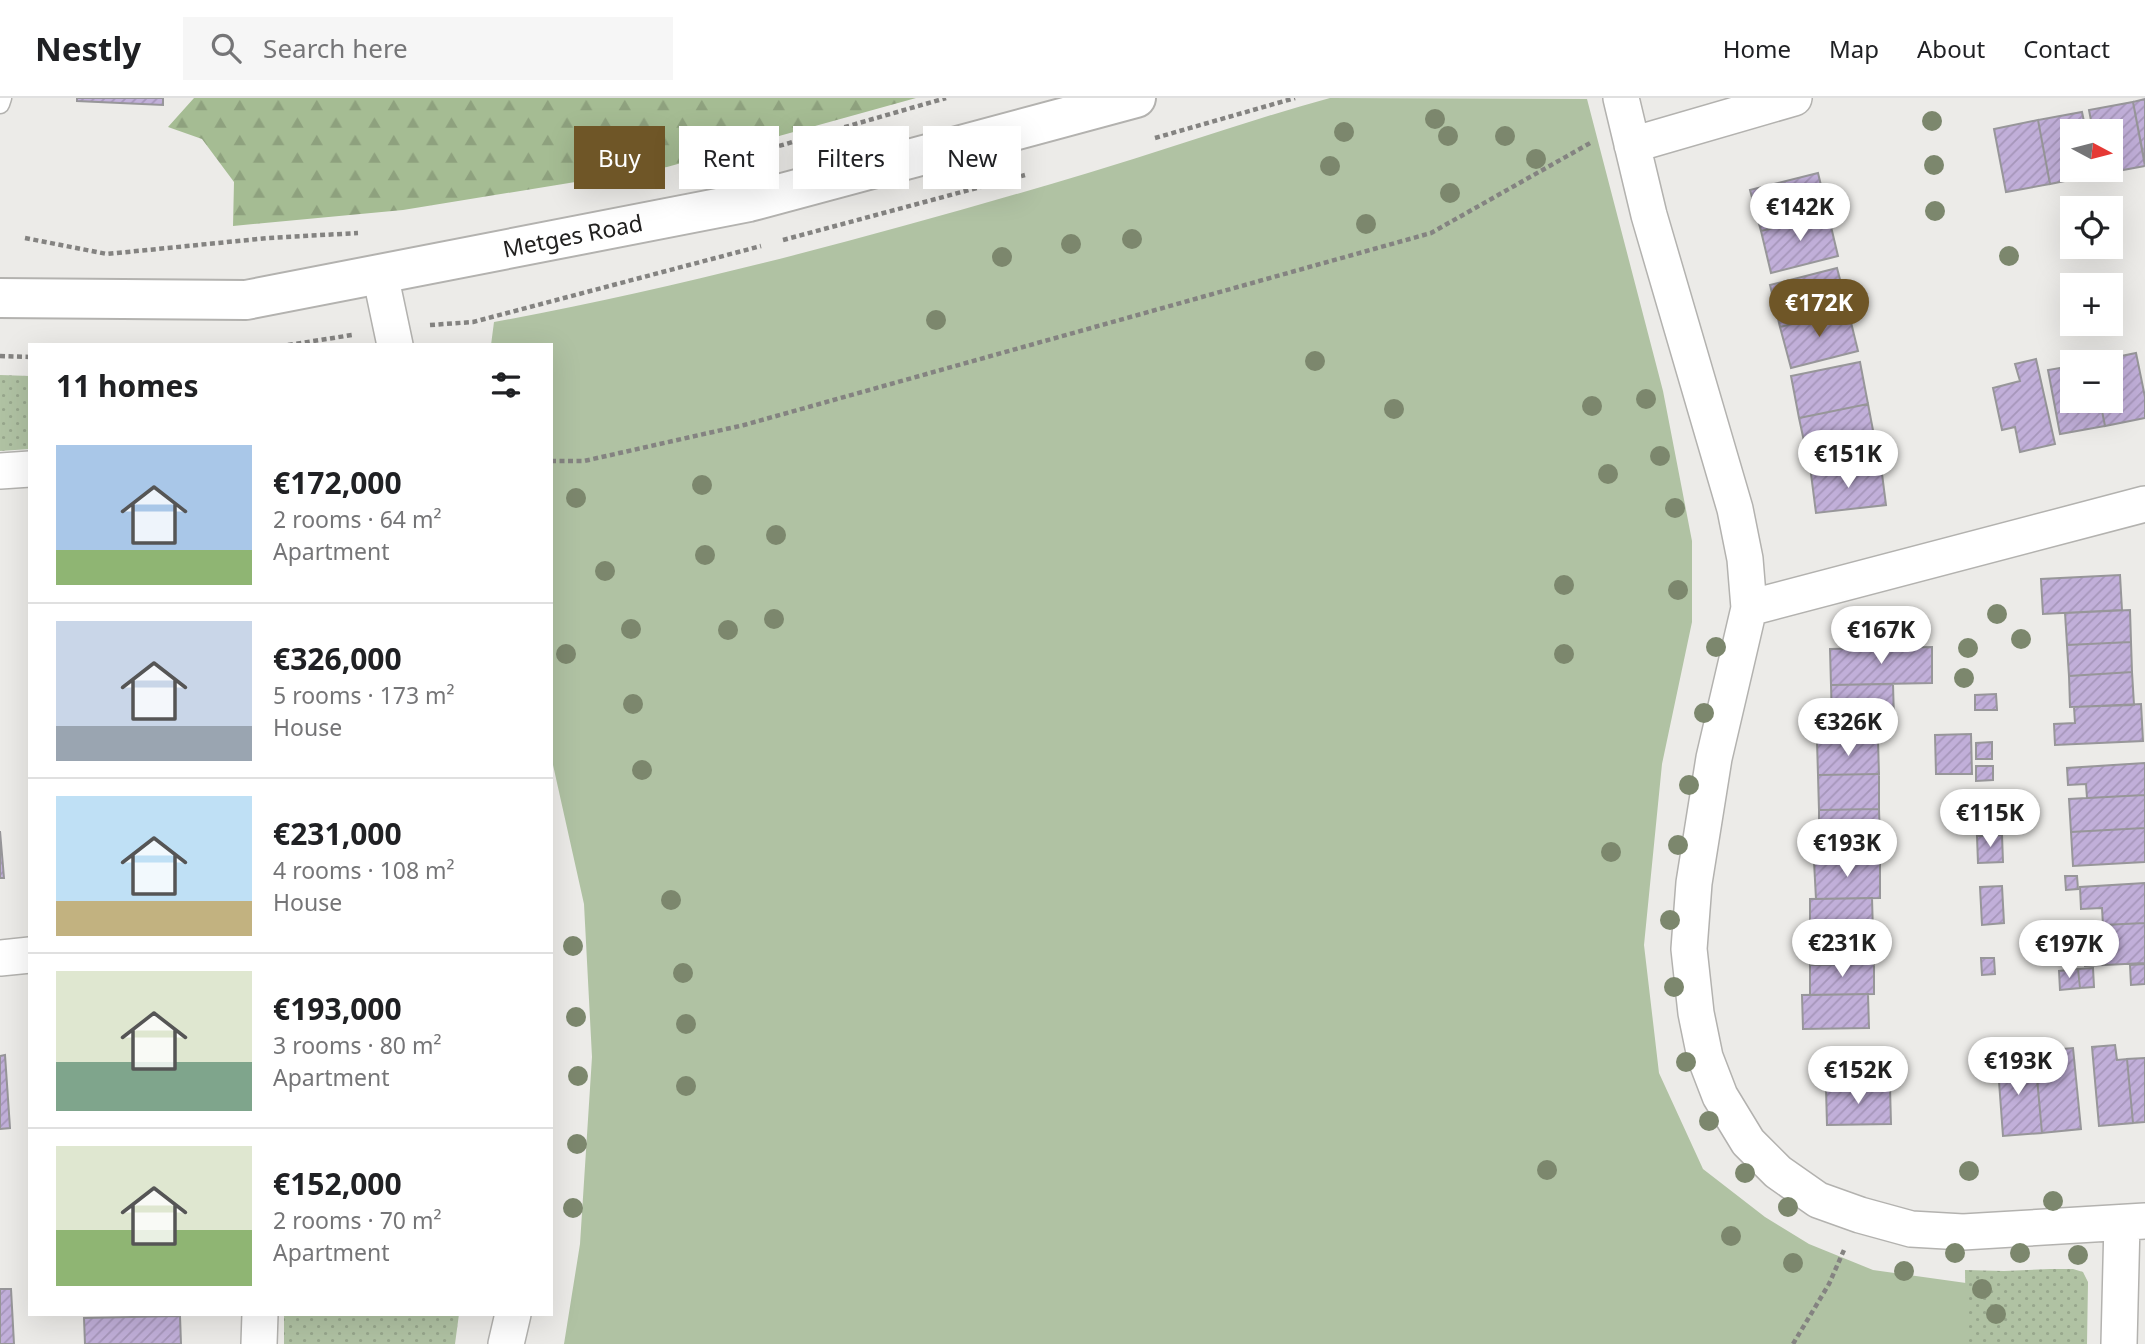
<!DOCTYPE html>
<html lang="en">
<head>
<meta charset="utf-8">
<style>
  :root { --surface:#fff; --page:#f6f6f6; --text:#202124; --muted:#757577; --line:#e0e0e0; --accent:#6f5627 }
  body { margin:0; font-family:"Noto Sans",sans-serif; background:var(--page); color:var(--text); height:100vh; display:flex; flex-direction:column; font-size:26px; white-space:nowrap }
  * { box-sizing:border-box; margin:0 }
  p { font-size:23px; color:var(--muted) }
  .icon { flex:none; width:38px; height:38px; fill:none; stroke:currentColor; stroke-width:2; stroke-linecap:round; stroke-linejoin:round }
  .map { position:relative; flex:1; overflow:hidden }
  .sheet { position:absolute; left:28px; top:245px; width:525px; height:973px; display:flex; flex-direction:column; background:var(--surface); border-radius:0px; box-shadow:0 7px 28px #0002 }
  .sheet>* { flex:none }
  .guide { position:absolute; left:574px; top:28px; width:665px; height:63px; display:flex; gap:14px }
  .needle { width:46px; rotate:97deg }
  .buttons { position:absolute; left:2060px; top:21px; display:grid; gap:14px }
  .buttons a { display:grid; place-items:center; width:63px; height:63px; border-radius:0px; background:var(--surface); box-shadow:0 7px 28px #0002; font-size:35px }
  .price { position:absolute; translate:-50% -60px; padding:0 16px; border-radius:24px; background:#fff; color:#222; font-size:23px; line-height:46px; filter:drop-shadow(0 2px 4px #0008) }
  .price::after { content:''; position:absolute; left:50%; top:42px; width:21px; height:16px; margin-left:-10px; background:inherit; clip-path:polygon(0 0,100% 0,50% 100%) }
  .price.selected { background:var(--accent); color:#fff }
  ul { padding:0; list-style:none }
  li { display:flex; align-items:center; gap:21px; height:175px; padding:0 28px }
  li+li { border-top:2px solid var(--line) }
  li span { display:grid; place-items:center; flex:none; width:196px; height:140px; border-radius:0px; color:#555 }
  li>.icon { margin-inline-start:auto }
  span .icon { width:84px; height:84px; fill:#fffc; stroke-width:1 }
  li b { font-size:30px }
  h2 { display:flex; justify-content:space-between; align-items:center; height:84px; padding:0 28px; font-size:30px }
  .pill { padding:0 24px; border-radius:0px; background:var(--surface); box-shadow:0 7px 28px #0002; font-size:24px; line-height:63px }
  .pill.selected { background:var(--accent); color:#fff }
  header { display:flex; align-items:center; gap:42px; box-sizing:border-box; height:98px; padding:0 35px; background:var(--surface); border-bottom:2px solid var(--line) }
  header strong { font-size:33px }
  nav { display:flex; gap:38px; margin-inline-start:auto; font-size:24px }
  .search { width:490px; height:63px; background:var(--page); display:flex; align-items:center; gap:18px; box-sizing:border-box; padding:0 24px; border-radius:0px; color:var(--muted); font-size:26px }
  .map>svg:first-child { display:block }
</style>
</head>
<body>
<header>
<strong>Nestly</strong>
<div class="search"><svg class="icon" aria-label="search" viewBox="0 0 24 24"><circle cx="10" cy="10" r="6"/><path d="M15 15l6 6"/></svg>Search here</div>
<nav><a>Home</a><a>Map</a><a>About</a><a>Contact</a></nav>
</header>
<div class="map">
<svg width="2145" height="1246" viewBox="0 0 2145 1246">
  <defs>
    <pattern id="grass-dots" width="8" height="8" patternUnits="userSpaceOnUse" patternTransform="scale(1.75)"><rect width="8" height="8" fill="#b0c2a3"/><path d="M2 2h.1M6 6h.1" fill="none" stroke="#97a68c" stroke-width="1.8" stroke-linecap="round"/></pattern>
    <pattern id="forest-firs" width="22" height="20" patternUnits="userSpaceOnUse" patternTransform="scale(1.75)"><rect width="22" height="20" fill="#a5bc93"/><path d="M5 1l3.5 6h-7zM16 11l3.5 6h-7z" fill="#8ea17e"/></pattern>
    <pattern id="building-hatch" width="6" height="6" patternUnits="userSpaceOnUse" patternTransform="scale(1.75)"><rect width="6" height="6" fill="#c1afd9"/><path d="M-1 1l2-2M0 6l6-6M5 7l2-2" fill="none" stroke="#a696ba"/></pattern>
  </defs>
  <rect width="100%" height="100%" fill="#ecebe8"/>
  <path fill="url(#grass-dots)" d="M 0,277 L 30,278 L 30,351 L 0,353 Z
    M 2050,1171 L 2073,1171 L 2083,1174 L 2088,1184 L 2087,1246 L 1966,1246 L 1965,1172 L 2004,1173 Z
    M 284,1216 L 459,1216 L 455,1246 L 284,1246 Z"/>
  <path fill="url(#forest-firs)" d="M 194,0 L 916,0 L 667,69 L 403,112 L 233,128 L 234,84 L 202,41 L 168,29 Z"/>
  <path fill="#b0c2a3" d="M 1330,0 L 1587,1 L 1663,293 L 1692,443 L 1692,524 L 1662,666 L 1644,847 L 1659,975 L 1703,1071 L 1765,1119 L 1809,1146 L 1873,1172 L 1966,1185 L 1966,1246 L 564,1246 L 580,1146 L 592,959 L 584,806 L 551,658 L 551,247 L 491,247 L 494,224 C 695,187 893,133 1088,75 C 1169,51 1249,22 1330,0 Z"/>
  <path fill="url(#building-hatch)" stroke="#979699" stroke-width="2" d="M 77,0 L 163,0 L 163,7 L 77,3 Z
    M 2145,1 L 2145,66 L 2133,4 Z
    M 2133,4 L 2145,68 L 2101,76 L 2100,72 L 2110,72 L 2110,33 L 2093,33 L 2089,12 Z
    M 2082,14 L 2086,33 L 2072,33 L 2072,72 L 2093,72 L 2094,77 L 2050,86 L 2038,22 Z
    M 2038,22 L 2050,86 L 2006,94 L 1994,31 Z
    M 1818,75 L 1828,116 L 1761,133 L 1750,92 Z
    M 1828,116 L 1838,158 L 1771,175 L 1761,133 Z
    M 1837,170 L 1848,212 L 1780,229 L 1770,187 Z
    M 1848,212 L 1858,253 L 1791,270 L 1780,229 Z
    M 2136,255 L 2145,299 L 2145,320 L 2105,328 L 2100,303 L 2110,303 L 2110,264 L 2092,264 Z
    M 2036,261 L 2055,346 L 2020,354 L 2015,329 L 2002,332 L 1993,290 L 2020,283 L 2015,266 Z
    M 1860,264 L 1868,306 L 1799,320 L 1791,278 Z
    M 2072,268 L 2072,303 L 2100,303 L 2105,328 L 2060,336 L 2048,272 Z
    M 1868,306 L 1876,348 L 1808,362 L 1799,320 Z
    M 1881,368 L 1886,407 L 1816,415 L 1811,376 Z
    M 2120,477 L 2122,512 L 2043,516 L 2041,481 Z
    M 2130,512 L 2131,544 L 2067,547 L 2065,515 Z
    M 2131,544 L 2132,574 L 2069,578 L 2067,547 Z
    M 1932,549 L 1932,585 L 1831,587 L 1830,551 Z
    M 2132,574 L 2134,607 L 2070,609 L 2069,578 Z
    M 1893,586 L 1894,622 L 1832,623 L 1831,587 Z
    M 1996,596 L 1997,612 L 1975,612 L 1975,597 Z
    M 2141,606 L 2143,643 L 2055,647 L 2054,626 L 2075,625 L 2074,609 Z
    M 1971,636 L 1972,676 L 1936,676 L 1935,637 Z
    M 1878,642 L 1879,676 L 1818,677 L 1817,643 Z
    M 1992,644 L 1992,661 L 1976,661 L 1976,645 Z
    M 2145,665 L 2145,697 L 2087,700 L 2086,686 L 2068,687 L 2067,670 Z
    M 1976,668 L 1993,668 L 1993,682 L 1976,683 Z
    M 1879,676 L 1879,711 L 1819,712 L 1818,677 Z
    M 2145,697 L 2145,730 L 2071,734 L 2069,701 Z
    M 1879,711 L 1880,745 L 1819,746 L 1819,712 Z
    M 2145,730 L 2145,764 L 2073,768 L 2071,734 Z
    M 0,733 L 4,780 L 0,780 Z
    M 2002,737 L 2003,764 L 1978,765 L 1977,738 Z
    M 1880,762 L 1880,800 L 1816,801 L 1814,763 Z
    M 2065,778 L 2077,778 L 2078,791 L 2066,792 Z
    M 2145,785 L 2145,825 L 2103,827 L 2102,810 L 2081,811 L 2080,789 Z
    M 2002,788 L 2004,825 L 1982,827 L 1980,789 Z
    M 1872,800 L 1873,835 L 1810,836 L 1810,801 Z
    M 2145,825 L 2145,865 L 2085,868 L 2083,846 L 2103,845 L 2103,827 Z
    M 1873,835 L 1874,866 L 1810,867 L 1810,836 Z
    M 1981,860 L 1994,860 L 1995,876 L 1982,877 Z
    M 1874,866 L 1874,896 L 1810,897 L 1810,867 Z
    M 2145,866 L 2145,886 L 2131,887 L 2130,867 Z
    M 2093,870 L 2094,889 L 2080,890 L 2078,871 Z
    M 2078,871 L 2080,890 L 2060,892 L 2059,873 Z
    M 1868,896 L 1869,930 L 1803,931 L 1802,897 Z
    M 2115,947 L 2117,962 L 2127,961 L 2133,1025 L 2099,1028 L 2092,949 Z
    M 2073,950 L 2081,1031 L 2042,1035 L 2036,969 L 2053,968 L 2051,952 Z
    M 1826,952 L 1889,952 L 1890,989 L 1826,990 Z
    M 2019,954 L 2021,971 L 2036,969 L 2042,1035 L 2003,1038 L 1997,956 Z
    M 5,957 L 10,1030 L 0,1031 L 0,958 Z
    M 2145,960 L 2145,1024 L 2133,1025 L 2127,961 Z
    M 1890,989 L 1891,1026 L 1827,1027 L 1826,990 Z
    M 0,1191 L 11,1191 L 14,1246 L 0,1246 Z
    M 180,1218 L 181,1246 L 85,1246 L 84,1220 Z"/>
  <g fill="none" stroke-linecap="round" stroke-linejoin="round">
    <defs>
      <path id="service" d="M 0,6 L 2,0"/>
      <path id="minor" d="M 1621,0 L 1649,117 L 1735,411 L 1745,461 L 1749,510 L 1714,660 L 1694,785 L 1689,851 L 1696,915 L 1705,959 L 1720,998 L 1748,1044 L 1778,1074 L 1818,1102 L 1860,1117 L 1911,1131 L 1963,1134 L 2145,1123
        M 1632,47 L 1794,0
        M 380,176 L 395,247
        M 0,373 L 30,371
        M 1749,510 L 2145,406
        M 0,860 L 30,857
        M 259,1246 L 260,1216
        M 506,1246 L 513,1216
        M 2119,1246 L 2122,1125"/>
      <g id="tertiary">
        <path id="s1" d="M 0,200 L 246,202 L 749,104 L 1136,0"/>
      </g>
    </defs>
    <use href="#service" stroke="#b3b2af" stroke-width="21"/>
    <use href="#minor" stroke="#b3b2af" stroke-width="38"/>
    <use href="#tertiary" stroke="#b3b2af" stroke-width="42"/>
    <path stroke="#848381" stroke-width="4.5" stroke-dasharray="5 3.5" stroke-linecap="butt" d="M 1155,40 L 1295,0
      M 730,62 L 946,0
      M 25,140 L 107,156 L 268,140 L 358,135
      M 783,142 L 1025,77
      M 430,227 L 473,224 L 761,148
      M 288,247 L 352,237
      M 0,258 L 30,259
      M 551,363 L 584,363 L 744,327 L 1431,135 L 1592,44
      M 1793,1246 L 1829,1186 L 1844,1152"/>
    <use href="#service" stroke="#fff" stroke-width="18"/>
    <use href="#minor" stroke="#fff" stroke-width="35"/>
    <use href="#tertiary" stroke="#fff" stroke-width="38"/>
  </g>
  <g fill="#7c876d">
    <circle cx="1435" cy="21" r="10"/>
    <circle cx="1932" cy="23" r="10"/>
    <circle cx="1344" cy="34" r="10"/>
    <circle cx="1448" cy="38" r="10"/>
    <circle cx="1505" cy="38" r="10"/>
    <circle cx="1536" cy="61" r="10"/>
    <circle cx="1934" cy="67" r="10"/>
    <circle cx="1330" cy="68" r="10"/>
    <circle cx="1450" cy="95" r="10"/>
    <circle cx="1935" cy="113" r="10"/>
    <circle cx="1366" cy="126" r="10"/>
    <circle cx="1132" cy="141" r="10"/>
    <circle cx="1071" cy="146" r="10"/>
    <circle cx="2009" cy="158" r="10"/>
    <circle cx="1002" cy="159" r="10"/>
    <circle cx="936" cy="222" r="10"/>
    <circle cx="1315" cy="263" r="10"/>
    <circle cx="1646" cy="301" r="10"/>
    <circle cx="1592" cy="308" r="10"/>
    <circle cx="1394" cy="311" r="10"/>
    <circle cx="1660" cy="358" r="10"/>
    <circle cx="1608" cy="376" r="10"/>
    <circle cx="702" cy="387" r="10"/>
    <circle cx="576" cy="400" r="10"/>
    <circle cx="1675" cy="410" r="10"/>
    <circle cx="776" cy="437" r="10"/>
    <circle cx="705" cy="457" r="10"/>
    <circle cx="605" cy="473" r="10"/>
    <circle cx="1564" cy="487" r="10"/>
    <circle cx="1678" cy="492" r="10"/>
    <circle cx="1997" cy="516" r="10"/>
    <circle cx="774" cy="521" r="10"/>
    <circle cx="631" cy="531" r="10"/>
    <circle cx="728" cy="532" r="10"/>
    <circle cx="2021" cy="541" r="10"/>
    <circle cx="1716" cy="549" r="10"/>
    <circle cx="1968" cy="550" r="10"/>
    <circle cx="566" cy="556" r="10"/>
    <circle cx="1564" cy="556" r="10"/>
    <circle cx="1964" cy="580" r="10"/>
    <circle cx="633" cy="606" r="10"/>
    <circle cx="1704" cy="615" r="10"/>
    <circle cx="642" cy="672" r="10"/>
    <circle cx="1689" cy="687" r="10"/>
    <circle cx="1678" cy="747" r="10"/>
    <circle cx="1611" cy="754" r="10"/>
    <circle cx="671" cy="802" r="10"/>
    <circle cx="1670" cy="822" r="10"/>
    <circle cx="573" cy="848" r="10"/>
    <circle cx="683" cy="875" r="10"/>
    <circle cx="1674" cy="889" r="10"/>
    <circle cx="576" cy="919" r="10"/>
    <circle cx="686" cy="926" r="10"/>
    <circle cx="1686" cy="964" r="10"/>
    <circle cx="578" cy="978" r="10"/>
    <circle cx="686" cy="988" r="10"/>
    <circle cx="1709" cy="1023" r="10"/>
    <circle cx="577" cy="1046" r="10"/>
    <circle cx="1547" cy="1072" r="10"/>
    <circle cx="1969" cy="1073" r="10"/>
    <circle cx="1745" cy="1075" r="10"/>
    <circle cx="2053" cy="1103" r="10"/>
    <circle cx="1788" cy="1109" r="10"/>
    <circle cx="573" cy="1110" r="10"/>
    <circle cx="1731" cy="1138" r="10"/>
    <circle cx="1955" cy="1155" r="10"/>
    <circle cx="2020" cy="1155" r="10"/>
    <circle cx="2078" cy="1157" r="10"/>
    <circle cx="1793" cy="1165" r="10"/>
    <circle cx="1904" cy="1173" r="10"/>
    <circle cx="1982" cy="1191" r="10"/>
    <circle cx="1996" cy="1216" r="10"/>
  </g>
  <g text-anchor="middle" stroke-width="7" stroke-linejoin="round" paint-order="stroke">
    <g font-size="23" fill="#21201f" stroke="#ecebe8">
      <text dy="8" stroke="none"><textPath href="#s1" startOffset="579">Metges Road</textPath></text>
    </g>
  </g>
</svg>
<div class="buttons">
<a><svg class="needle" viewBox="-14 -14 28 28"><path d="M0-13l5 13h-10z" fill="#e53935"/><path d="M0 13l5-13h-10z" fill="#757577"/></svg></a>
<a><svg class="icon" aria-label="locate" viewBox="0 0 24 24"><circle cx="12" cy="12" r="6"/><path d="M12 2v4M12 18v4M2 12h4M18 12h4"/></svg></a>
<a>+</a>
<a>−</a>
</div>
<b class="price" style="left:1800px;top:145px">€142K</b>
<b class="price selected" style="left:1819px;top:241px">€172K</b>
<b class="price" style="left:1848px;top:392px">€151K</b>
<b class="price" style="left:1881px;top:568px">€167K</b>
<b class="price" style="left:1848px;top:660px">€326K</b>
<b class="price" style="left:1990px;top:751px">€115K</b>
<b class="price" style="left:1847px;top:781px">€193K</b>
<b class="price" style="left:1842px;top:881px">€231K</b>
<b class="price" style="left:2069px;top:882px">€197K</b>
<b class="price" style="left:2018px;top:999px">€193K</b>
<b class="price" style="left:1858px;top:1008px">€152K</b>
<div class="guide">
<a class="pill selected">Buy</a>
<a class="pill">Rent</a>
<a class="pill">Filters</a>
<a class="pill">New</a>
</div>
<section class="sheet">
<h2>11 homes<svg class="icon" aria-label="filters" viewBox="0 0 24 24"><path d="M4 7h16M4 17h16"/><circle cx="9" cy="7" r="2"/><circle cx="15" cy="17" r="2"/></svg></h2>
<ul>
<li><span style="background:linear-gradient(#a9c7e8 75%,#8fb573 0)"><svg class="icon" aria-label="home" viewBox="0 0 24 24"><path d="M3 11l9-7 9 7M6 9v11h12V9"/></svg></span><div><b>€172,000</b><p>2 rooms · 64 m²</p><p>Apartment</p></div></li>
<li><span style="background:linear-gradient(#c9d6e8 75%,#9aa5b1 0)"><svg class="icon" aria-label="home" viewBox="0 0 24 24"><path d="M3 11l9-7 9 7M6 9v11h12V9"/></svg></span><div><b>€326,000</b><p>5 rooms · 173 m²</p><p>House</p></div></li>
<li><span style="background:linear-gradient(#bfe0f5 75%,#c2b280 0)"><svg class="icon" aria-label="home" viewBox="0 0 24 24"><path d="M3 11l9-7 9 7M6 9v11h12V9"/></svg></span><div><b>€231,000</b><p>4 rooms · 108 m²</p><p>House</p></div></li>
<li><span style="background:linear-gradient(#dfe7d0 65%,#7fa58c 0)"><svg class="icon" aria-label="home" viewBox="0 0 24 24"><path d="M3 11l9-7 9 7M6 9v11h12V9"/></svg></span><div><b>€193,000</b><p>3 rooms · 80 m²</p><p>Apartment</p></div></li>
<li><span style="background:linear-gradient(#dfe7d0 60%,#8fb573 0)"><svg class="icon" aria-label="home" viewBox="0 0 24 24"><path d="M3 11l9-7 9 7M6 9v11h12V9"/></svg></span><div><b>€152,000</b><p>2 rooms · 70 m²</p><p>Apartment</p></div></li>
</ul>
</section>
</div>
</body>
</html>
